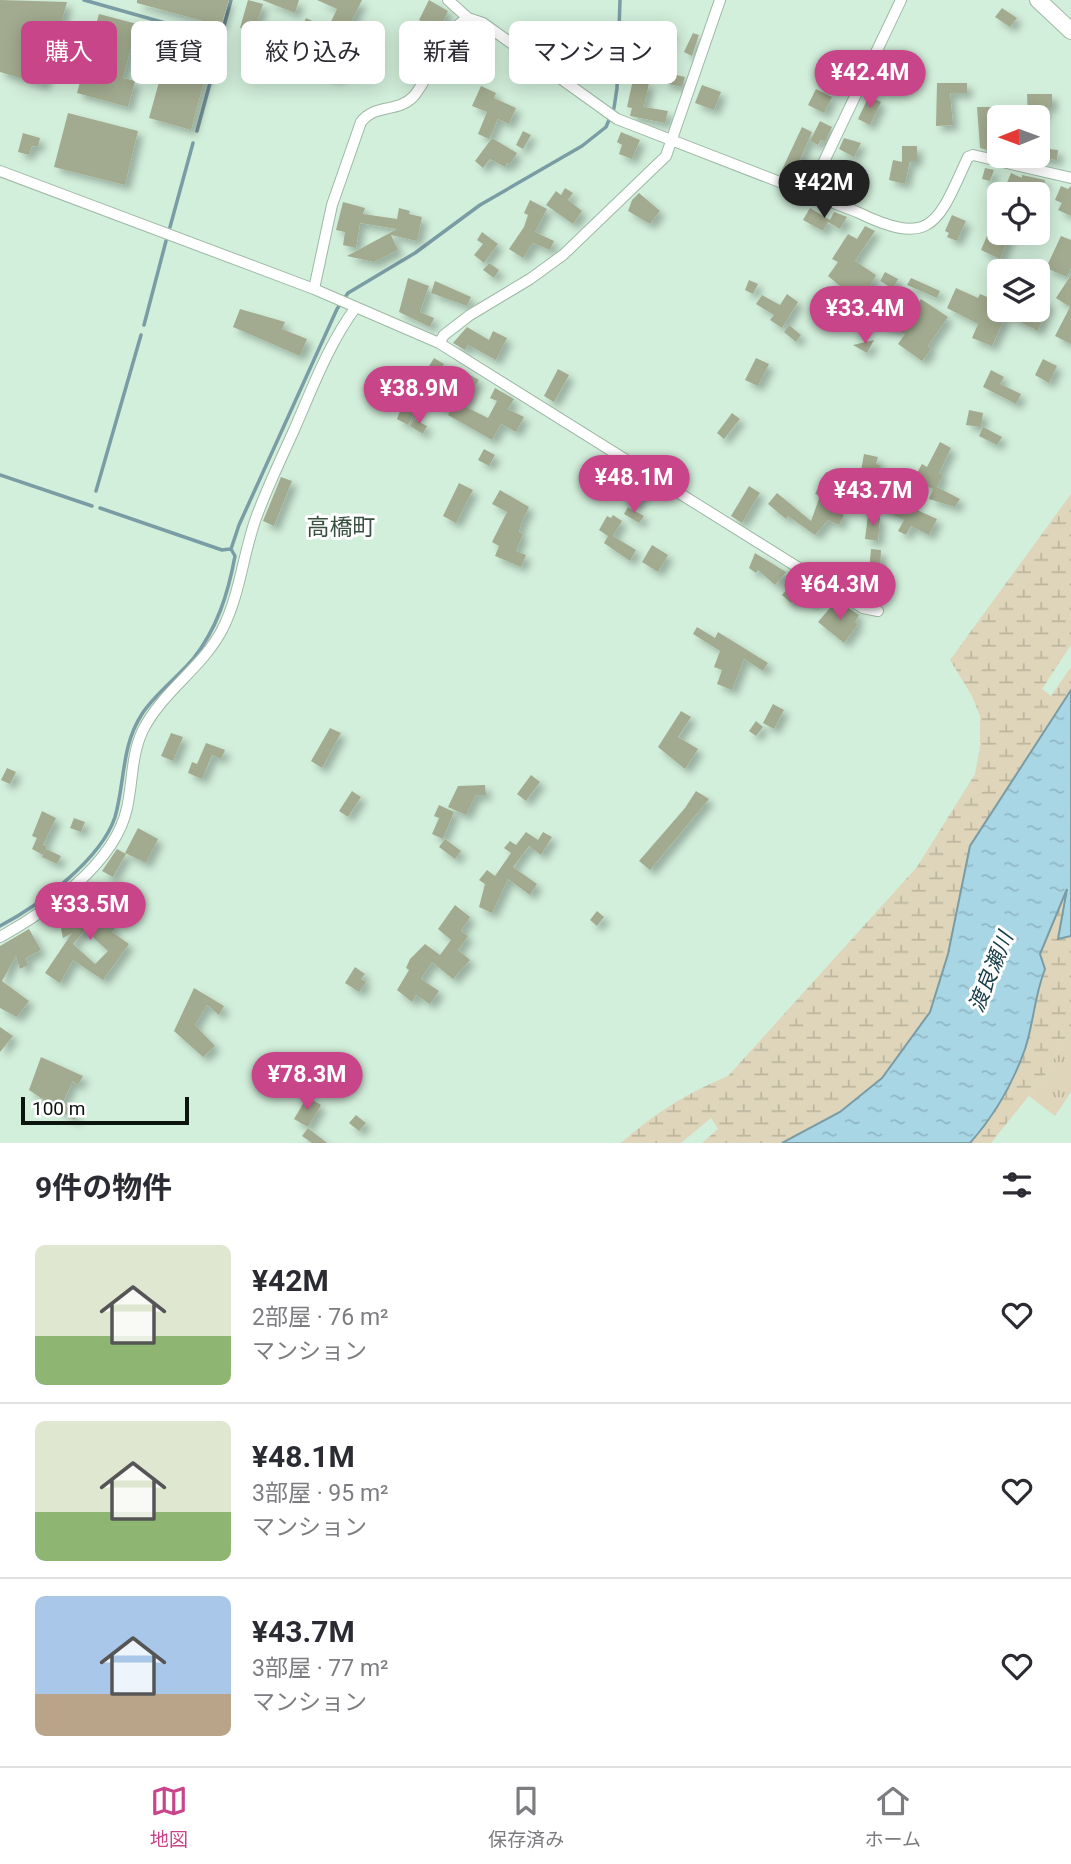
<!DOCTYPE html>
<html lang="ja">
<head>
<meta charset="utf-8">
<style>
  :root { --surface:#fff; --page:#f2f2f3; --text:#2b2b33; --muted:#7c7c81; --line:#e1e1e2; --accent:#c9458a }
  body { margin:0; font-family:Roboto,"Noto Sans JP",sans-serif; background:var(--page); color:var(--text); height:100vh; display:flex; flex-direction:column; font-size:26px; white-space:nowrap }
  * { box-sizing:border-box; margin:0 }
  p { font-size:23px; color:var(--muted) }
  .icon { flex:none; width:38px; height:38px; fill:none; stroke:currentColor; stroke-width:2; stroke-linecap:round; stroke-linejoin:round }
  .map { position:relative; height:1143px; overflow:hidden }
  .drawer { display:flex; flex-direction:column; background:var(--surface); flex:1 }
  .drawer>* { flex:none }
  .banner { position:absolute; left:21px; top:21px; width:700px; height:63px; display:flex; gap:14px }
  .needle { width:46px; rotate:269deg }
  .buttons { position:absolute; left:987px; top:105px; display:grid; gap:14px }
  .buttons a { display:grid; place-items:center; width:63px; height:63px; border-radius:10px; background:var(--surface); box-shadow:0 4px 18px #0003; font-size:35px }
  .scale { position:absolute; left:21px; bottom:18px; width:168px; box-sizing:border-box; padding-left:7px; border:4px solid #0b150e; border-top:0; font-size:19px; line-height:24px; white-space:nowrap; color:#0b150e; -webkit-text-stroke:5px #fff; paint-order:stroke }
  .price { position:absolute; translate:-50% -60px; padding:0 16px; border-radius:24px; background:var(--accent); color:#fff; font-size:23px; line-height:46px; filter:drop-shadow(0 2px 4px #0008) }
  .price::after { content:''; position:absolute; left:50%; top:42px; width:21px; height:16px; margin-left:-10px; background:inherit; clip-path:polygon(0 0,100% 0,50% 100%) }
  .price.current { background:#222; color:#fff }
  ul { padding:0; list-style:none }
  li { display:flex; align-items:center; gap:21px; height:175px; padding:0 35px }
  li+li { border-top:2px solid var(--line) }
  li span { display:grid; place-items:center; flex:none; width:196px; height:140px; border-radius:10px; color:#555 }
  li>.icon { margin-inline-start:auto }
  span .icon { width:84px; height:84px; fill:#fffc; stroke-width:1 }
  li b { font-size:30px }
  h2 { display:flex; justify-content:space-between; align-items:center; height:84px; padding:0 35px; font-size:30px }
  .chip { padding:0 24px; border-radius:10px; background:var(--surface); box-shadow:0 4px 18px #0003; font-size:24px; line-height:63px }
  .chip.current { background:var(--accent); color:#fff }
  .tab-bar { display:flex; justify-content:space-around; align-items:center; height:98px; border-top:2px solid var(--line); background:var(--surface); font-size:19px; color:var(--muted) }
  .tab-bar a { display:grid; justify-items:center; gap:4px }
  .tab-bar .current { color:var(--accent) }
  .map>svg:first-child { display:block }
</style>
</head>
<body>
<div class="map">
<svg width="1071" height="1143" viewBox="0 0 1071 1143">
  <defs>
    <pattern id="grass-tufts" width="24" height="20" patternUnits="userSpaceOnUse" patternTransform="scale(1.75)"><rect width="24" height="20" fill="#ded5ba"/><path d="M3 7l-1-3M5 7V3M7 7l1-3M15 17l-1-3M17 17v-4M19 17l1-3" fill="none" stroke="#bdb69f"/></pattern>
    <pattern id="wetland-marsh" width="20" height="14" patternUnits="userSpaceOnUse" patternTransform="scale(1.75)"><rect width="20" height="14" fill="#ded5ba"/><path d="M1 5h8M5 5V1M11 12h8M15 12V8" fill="none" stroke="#bdb69f"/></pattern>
    <pattern id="water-ripples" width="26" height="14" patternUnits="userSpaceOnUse" patternTransform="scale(1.75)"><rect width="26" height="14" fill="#a9d6e5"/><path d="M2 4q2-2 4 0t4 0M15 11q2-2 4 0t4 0" fill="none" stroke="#90b7c3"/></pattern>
    <filter id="shadow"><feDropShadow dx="5.5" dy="5.5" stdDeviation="3.5" flood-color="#0004"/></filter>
  </defs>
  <rect width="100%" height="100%" fill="#d2efdb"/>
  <path fill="url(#grass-tufts)" d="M 1071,1027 L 1071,1092 L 1055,1116 L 1029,1096 L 1044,1077 Z"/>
  <path fill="url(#wetland-marsh)" d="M 1071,494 L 1071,645 L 1042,689 L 1051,696 L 1071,667 L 1071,690 L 970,846 L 948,954 L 930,1012 L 907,1047 L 882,1078 L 840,1112 L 805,1132 L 782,1143 L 702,1143 L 718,1129 L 711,1118 L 681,1143 L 621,1143 C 655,1113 687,1093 728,1076 L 917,867 L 975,774 L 980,747 L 980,716 L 972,696 L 950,660 Z
    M 1068,885 L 1058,938 L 1071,936 L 1071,1027 L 1044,1077 L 995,1138 L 991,1143 L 970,1143 C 994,1116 1013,1083 1025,1049 C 1034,1022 1034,997 1045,969 L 1040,954 Z"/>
  <path fill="url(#water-ripples)" stroke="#7a9ca4" stroke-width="2" d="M 1071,690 L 1071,936 L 1058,939 L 1067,889 L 1040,954 L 1045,969 C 1034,997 1034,1022 1025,1049 C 1013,1083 994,1116 970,1143 L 782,1143 L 840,1112 L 882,1078 L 930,1012 L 948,954 L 970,846 Z"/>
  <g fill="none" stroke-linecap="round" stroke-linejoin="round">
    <path stroke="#7a9ca4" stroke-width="3.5" d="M 84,0 L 222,39 L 197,131
      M 224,26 L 231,0
      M 170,227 L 193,143
      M 144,325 L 166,241
      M 0,475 L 92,506
      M 96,491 L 141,335
      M 100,508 L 222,550 L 230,549
      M 0,926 C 38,906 101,860 115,817 C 125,783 121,746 142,714 C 155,694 177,678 193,659 C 217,629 228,594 235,556 L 231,549 L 239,525 L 337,309 L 348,293 L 415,253 L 480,205 L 582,146 L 606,127 L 614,108 L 617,88 L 620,0"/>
  </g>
  <path fill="#a2ab8f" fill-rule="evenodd" filter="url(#shadow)" d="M 0,0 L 67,2 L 44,85 L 0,72 Z
    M 137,0 L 229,0 L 221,26 L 137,3 Z
    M 248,0 L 263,4 L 257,23 L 297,39 L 306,18 L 328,28 L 337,9 L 317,0 L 362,0 L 331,63 L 342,67 L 337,79 L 311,68 L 315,59 L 289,48 L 285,56 L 257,45 L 259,33 L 240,28 Z
    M 262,0 L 299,0 L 295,13 Z
    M 429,0 L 448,11 L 439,30 L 419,20 Z
    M 1002,8 L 1017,18 L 1010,27 L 995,17 Z
    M 99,14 L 137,24 L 123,78 L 135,81 L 128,107 L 77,93 Z
    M 659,28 L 671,31 L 665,52 L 653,49 Z
    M 173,32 L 215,41 L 191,130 L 149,118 Z
    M 693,33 L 699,35 L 692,56 L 684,52 Z
    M 667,73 L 685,77 L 682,87 L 664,83 Z
    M 633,80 L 649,83 L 644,107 L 668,111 L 665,123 L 630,116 L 632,108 L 627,107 Z
    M 937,83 L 967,83 L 967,93 L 950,93 L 953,125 L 936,126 Z
    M 702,85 L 721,92 L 714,110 L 695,103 Z
    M 481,86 L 496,93 L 494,98 L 516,108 L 509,124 L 498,119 L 489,139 L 478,134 L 487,112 L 472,106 Z
    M 816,89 L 832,97 L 824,113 L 808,105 Z
    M 1027,94 L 1052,94 L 1052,107 L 1044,107 L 1044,117 L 1028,117 Z
    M 869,96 L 881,102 L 870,125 L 858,119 Z
    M 977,107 L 1007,107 L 1007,117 L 999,117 L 999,153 L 980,148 Z
    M 68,113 L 138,131 L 125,185 L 54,167 Z
    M 820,121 L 832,127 L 825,142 L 821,140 L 818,145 L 810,141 Z
    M 802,127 L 812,132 L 792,179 L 780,174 Z
    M 523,131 L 531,135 L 523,149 L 516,145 Z
    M 621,132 L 640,140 L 632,159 L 619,154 L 622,145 L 617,142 Z
    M 23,133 L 40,138 L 38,147 L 32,146 L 29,155 L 18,152 Z
    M 492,138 L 517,153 L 510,164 L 507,163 L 505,167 L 490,159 L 483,168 L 475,161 Z
    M 844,138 L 861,143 L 854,157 L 839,149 Z
    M 902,146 L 917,146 L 917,161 L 910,161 L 905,184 L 889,180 L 893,160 L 902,162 Z
    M 1038,148 L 1058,150 L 1057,160 L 1038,158 Z
    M 985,168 L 994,170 L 990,181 L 982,179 Z
    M 1011,173 L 1022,178 L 1022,175 L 1045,180 L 1044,187 L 1037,185 L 1032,194 L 1012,194 L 1015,189 L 1006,185 Z
    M 1061,186 L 1068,189 L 1071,186 L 1071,216 L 1058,210 L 1062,203 L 1055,200 Z
    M 565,188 L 573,193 L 568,200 L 582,211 L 573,224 L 546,205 L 556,191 L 561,195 Z
    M 639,193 L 660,211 L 650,224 L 628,211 L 632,200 Z
    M 530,200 L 547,209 L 535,232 L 554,241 L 550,250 L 533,243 L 523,258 L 509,249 L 524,227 L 528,215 L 524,213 Z
    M 343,202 L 365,208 L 363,214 L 397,219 L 399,208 L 410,211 L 409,214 L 422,217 L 417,241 L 391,235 L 398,250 L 374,262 L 347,256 L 397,229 L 360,223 L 356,248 L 343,245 L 345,232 L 336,230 Z
    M 810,208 L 830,220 L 834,212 L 847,217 L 840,229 L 828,222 L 823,231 L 803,220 Z
    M 952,215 L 966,221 L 957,241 L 947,237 L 949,233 L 945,231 Z
    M 992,224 L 999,227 L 999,233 L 1011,233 L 1000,259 L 981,250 Z
    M 865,226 L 875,231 L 855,261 L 876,275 L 859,309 L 869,315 L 863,326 L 838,312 L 845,290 L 828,276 L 838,262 L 832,259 L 848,234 L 857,239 Z
    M 482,232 L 498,244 L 484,263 L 474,255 L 483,244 L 477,240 Z
    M 1061,236 L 1071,240 L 1071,268 L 1067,277 L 1046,268 Z
    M 489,263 L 499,270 L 494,278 L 483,270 Z
    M 885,272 L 898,279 L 893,289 L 880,281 Z
    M 1071,275 L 1071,344 L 1055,336 L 1070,307 L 1056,298 Z
    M 408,278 L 429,286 L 420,312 L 434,318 L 430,327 L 399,312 Z
    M 911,278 L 940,291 L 937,298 L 907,285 Z
    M 749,280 L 758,284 L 753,294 L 745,290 Z
    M 435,281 L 471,297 L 467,306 L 431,293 Z
    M 956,288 L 978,298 L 980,294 L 999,302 L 999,310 L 1038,310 L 1038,296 L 1049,304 L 1038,331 L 1006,315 L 992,346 L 972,338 L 978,324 L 947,308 Z
    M 787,294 L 798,302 L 782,328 L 770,320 L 774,315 L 756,304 L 762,295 L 780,305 Z
    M 890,299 L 914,309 L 921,299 L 948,317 L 928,346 L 931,349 L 922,361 L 898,344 L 905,334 L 880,323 Z
    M 240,309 L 285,322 L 282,329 L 307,339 L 300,356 L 233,327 Z
    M 789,325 L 801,335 L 796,342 L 784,332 Z
    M 467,327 L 489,340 L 493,331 L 507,338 L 496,360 L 468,345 L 465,350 L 453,343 Z
    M 874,340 L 867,353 L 853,345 Z
    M 434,358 L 444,364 L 431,389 L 446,398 L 461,370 L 479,380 L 464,406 L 488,418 L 497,401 L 490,398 L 495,388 L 514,399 L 508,409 L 524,417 L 516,432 L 501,424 L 492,440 L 448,415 L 450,411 L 424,396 L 408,425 L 397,419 L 408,390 L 413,393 Z
    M 756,358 L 769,364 L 758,386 L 745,380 Z
    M 1043,359 L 1057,366 L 1049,383 L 1035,375 Z
    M 558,369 L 569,375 L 554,402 L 544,396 Z
    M 991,370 L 1004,377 L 1000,384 L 1021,394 L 1016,404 L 983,387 Z
    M 969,410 L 983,413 L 981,427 L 966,425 Z
    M 732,413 L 740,419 L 724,439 L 717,433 Z
    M 414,419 L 427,426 L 423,434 L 410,426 Z
    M 983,427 L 1002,437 L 997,445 L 979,436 Z
    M 940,442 L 951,448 L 939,473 L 943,475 L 937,487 L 960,499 L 955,507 L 929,499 L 933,489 L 922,484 L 925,478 L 917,473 L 922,464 L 927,467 Z
    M 484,449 L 495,455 L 489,466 L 478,460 Z
    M 864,454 L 878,457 L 876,464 L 880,465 L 878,478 L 861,471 Z
    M 826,472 L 836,476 L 830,508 L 844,515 L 839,525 L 828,520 L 815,535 L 788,516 L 786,519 L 768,504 L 777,493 L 811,521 L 820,496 L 815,494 Z
    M 281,477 L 292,481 L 274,526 L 263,521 Z
    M 633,477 L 648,486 L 636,506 L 621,498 Z
    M 880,480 L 890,485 L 886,496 L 937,519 L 929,535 L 911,526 L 906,535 L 898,531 L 904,520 L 880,508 L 881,497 L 873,493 Z
    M 459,483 L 473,490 L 456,523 L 443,516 Z
    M 749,486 L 760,493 L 742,523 L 731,516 Z
    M 500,490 L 529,507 L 522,521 L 519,532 L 523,534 L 516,551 L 526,555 L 521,567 L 495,556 L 499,546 L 492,542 L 507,512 L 492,504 Z
    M 628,507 L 644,516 L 639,523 L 624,514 Z
    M 613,515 L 622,521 L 613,536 L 636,550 L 630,561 L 604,543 L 608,536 L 599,530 L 607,516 L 611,518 Z
    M 868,515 L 880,517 L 878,541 L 865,539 Z
    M 652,545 L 668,555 L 658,572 L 642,562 Z
    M 871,549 L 881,550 L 880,573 L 869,572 Z
    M 755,553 L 786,572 L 775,585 L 758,570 L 756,573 L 749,568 Z
    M 810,584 L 821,591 L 814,604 L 802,597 Z
    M 789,587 L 798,594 L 791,603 L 782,595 Z
    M 835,602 L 845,611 L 847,607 L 859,615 L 855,622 L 858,624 L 844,643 L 818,622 Z
    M 697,627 L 715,638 L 718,632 L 768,663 L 763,671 L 744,659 L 732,690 L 717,684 L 722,670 L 714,667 L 720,651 L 693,634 Z
    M 773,704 L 784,710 L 774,729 L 763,723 Z
    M 681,711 L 691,717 L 678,737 L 698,749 L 685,769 L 658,747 Z
    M 756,721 L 763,727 L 756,736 L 749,731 Z
    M 330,728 L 341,733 L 322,768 L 311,761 Z
    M 171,733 L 183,737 L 173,761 L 161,756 Z
    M 206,743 L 225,750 L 221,759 L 212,755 L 202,779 L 188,773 L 192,762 L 197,764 Z
    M 7,768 L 16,772 L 10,784 L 1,780 Z
    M 531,775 L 540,782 L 526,801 L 517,794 Z
    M 485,785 L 486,795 L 476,795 L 466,815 L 448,807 L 458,786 Z
    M 352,791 L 361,797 L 348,817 L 339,811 Z
    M 696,791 L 709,799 L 650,870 L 639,861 L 685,808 Z
    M 439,805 L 454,812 L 443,839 L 432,834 L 439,818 L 434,816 Z
    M 42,811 L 56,818 L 43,845 L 47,846 L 43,855 L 32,849 L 37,838 L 32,836 Z
    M 74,818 L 85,822 L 81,832 L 70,828 Z
    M 138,828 L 158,839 L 146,863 L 125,853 Z
    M 526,832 L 538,840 L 543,832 L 552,837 L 541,855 L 529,846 L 513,867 L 537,884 L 530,895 L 508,879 L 492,913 L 479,907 L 485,884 L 479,880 L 487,870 L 495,876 L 511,853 L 504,848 L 510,841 L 516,845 Z
    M 445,839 L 461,851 L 455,859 L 439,847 Z
    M 46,849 L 61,856 L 57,864 L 42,857 Z
    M 117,849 L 126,854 L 113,877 L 102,871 Z
    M 101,885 L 114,894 L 101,915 L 115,928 L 112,932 L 129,944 L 103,980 L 73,960 L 60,983 L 45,973 L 72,933 L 63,938 L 61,929 L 67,918 L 73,922 L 77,916 L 81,920 ZM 85,930 L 108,951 L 95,964 L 73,944 Z
    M 128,885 L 140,895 L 129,907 L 118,902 Z
    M 455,905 L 470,917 L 461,931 L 468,936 L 458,950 L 470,960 L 453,979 L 432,962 L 421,979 L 439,991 L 430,1004 L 416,995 L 412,1002 L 397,990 L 409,970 L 406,968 L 410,959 L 425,944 L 440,955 L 451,940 L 438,929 Z
    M 597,911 L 604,917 L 597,926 L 590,920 Z
    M 29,929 L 41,950 L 26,958 L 28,965 L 20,969 L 16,956 L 2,981 L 29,1001 L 17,1017 L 0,1008 L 0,946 Z
    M 355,967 L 365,974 L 361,979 L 366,982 L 359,992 L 345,983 Z
    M 194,988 L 224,1006 L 219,1015 L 207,1005 L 195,1025 L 215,1046 L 203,1057 L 174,1031 Z
    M 0,1027 L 13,1036 L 0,1052 Z
    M 41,1057 L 83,1076 L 78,1085 L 73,1081 L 63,1102 L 77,1117 L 74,1120 L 29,1090 Z
    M 307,1097 L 321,1105 L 308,1127 L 294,1119 Z
    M 356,1115 L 366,1123 L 359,1131 L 349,1123 Z
    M 308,1128 L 327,1143 L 312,1143 L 302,1136 Z"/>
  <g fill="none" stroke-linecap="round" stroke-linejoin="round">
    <defs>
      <path id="minor" d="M 448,0 L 468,18 L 483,23 L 617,119 L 857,212 C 933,249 938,222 968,157 L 973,155 L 1071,178
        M 0,171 L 314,289 L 439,343 L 863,608 L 878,611
        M 808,195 L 901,0
        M 314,289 L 332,205 L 361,122 C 374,104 397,113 413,97 C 431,77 445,28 468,18
        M 439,343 L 444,335 L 470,315 L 530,279 L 563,255 L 666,156 L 720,0
        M 0,937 C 47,911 115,864 127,808 C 133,781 131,755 143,730 C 162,692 202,668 222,630 C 240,595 243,554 256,518 C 267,488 281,459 294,430 C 312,389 329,343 356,307"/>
      <path id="secondary" d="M 1038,0 L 1071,31"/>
    </defs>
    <use href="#minor" stroke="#9db8a5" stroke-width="12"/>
    <use href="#secondary" stroke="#9db8a5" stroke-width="18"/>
    <use href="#minor" stroke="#fff" stroke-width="10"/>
    <use href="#secondary" stroke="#fff" stroke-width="16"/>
  </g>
  <g text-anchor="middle" stroke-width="6" stroke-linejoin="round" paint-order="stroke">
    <g font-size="21" font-style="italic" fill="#143c48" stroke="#fff">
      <text transform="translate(991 972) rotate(-68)" y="7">渡良瀬川</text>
    </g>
    <g font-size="23" fill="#395141" stroke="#fff">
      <text x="341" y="535">高橋町</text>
    </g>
  </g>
</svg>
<div class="buttons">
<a><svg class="needle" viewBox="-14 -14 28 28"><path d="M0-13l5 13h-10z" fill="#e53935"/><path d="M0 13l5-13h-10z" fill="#7c7c81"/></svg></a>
<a><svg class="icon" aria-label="locate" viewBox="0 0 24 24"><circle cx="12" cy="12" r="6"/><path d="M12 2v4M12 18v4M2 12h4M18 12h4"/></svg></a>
<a><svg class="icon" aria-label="layers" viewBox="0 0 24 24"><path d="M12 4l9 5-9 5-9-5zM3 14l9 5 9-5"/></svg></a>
</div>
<div class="scale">100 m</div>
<b class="price" style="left:870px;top:110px">¥42.4M</b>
<b class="price current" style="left:824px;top:220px">¥42M</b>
<b class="price" style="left:865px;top:346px">¥33.4M</b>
<b class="price" style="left:419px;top:426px">¥38.9M</b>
<b class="price" style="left:634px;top:515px">¥48.1M</b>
<b class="price" style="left:873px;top:528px">¥43.7M</b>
<b class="price" style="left:840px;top:622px">¥64.3M</b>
<b class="price" style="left:90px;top:942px">¥33.5M</b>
<b class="price" style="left:307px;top:1112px">¥78.3M</b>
<div class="banner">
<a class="chip current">購入</a>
<a class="chip">賃貸</a>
<a class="chip">絞り込み</a>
<a class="chip">新着</a>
<a class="chip">マンション</a>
</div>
</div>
<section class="drawer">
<h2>9件の物件<svg class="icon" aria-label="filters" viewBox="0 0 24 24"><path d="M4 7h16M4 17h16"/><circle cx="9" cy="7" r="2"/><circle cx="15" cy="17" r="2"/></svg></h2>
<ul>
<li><span style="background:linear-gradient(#dfe7d0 65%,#8fb573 0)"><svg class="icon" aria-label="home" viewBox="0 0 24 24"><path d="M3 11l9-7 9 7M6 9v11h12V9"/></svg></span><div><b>¥42M</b><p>2部屋 · 76 m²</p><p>マンション</p></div><svg class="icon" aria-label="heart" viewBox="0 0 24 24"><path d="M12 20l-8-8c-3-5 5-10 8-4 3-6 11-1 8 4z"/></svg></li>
<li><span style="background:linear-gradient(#dfe7d0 65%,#8fb573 0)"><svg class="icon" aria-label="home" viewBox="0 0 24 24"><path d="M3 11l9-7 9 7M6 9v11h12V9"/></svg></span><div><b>¥48.1M</b><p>3部屋 · 95 m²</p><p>マンション</p></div><svg class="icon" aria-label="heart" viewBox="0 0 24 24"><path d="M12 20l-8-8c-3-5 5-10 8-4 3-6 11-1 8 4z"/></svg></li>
<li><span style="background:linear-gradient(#a9c7e8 70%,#b9a48a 0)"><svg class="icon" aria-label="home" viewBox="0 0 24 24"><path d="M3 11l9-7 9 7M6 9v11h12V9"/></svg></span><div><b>¥43.7M</b><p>3部屋 · 77 m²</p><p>マンション</p></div><svg class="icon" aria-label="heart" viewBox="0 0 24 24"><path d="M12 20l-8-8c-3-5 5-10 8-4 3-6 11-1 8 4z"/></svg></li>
</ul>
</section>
<nav class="tab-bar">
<a class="current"><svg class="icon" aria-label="map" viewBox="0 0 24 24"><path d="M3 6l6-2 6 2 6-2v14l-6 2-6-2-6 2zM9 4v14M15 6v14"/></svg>地図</a>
<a><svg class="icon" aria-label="saved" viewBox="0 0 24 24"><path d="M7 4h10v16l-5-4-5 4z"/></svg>保存済み</a>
<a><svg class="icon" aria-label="home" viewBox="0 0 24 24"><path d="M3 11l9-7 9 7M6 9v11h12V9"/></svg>ホーム</a>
</nav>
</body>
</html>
